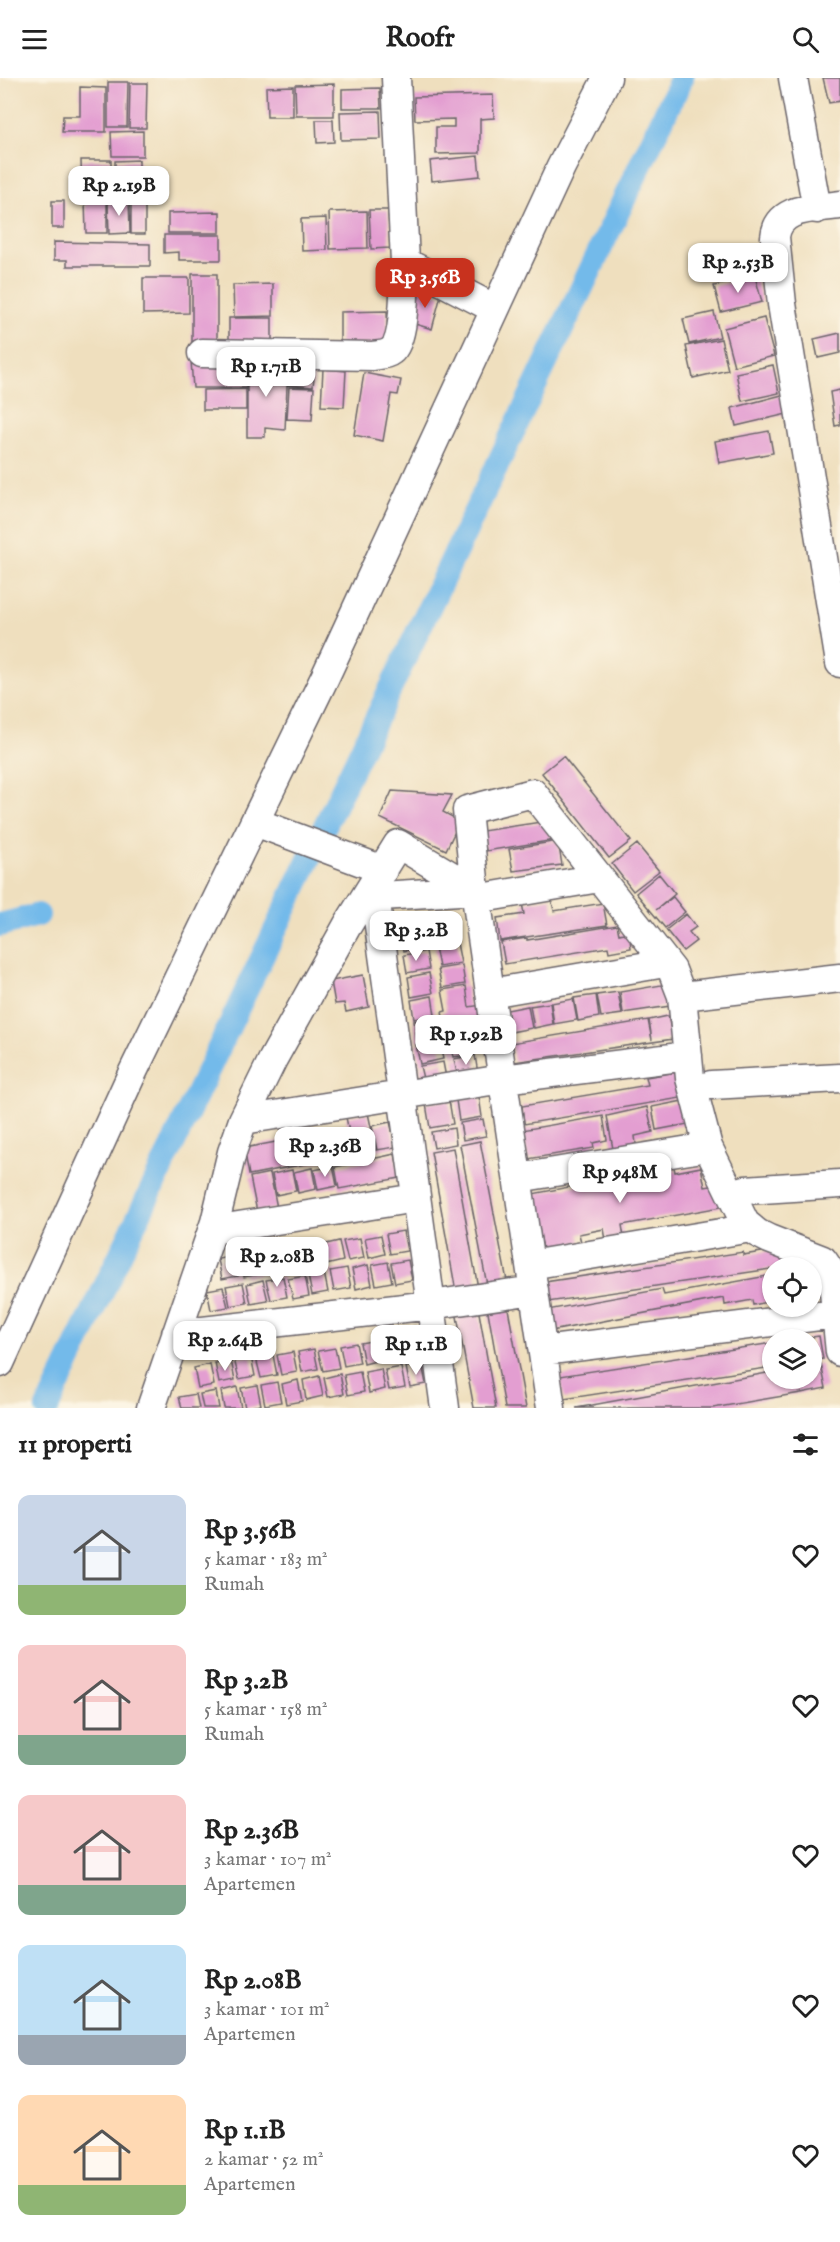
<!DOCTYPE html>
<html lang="id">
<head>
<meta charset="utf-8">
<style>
  :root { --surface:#fff; --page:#f2f2f2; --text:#222; --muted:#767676; --accent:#c8321e }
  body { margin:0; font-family:"IM FELL English",serif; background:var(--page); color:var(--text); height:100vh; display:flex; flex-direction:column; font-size:22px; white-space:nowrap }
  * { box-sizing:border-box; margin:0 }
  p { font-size:20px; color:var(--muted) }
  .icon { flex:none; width:33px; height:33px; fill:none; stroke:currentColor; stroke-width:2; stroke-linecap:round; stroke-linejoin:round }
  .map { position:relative; height:1330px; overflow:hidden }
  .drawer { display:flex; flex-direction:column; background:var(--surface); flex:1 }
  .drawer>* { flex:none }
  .fabs { position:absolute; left:762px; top:1179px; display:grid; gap:12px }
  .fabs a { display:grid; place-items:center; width:60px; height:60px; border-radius:50%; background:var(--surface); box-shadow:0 2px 4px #0004; font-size:30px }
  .price { position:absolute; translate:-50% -51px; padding:0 14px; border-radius:12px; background:#fff; color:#222; font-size:20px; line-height:39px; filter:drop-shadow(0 2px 3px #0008) }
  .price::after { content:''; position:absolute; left:50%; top:36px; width:18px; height:14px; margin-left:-9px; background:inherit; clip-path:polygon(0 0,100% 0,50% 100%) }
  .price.selected { background:var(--accent); color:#fff }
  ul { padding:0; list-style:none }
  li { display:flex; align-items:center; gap:18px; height:150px; padding:0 18px }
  li span { display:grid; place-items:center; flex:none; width:168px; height:120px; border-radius:12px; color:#555 }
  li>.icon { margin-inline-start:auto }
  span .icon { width:72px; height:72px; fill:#fffc; stroke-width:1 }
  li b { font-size:26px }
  h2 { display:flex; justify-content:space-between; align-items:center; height:72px; padding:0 18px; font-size:26px }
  header { display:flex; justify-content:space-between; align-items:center; height:78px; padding:0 18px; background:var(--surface); font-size:27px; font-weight:700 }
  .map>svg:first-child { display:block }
</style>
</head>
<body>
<header><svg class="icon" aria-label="menu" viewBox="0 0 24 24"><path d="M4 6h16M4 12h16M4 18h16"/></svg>Roofr<svg class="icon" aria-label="search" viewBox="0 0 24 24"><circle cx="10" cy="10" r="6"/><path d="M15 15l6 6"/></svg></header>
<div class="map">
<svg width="840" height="1330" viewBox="0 0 840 1330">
  <rect width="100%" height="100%" fill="#fcf5e5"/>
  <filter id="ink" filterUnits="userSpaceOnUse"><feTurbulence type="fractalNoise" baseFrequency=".0167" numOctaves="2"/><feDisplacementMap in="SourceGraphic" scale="12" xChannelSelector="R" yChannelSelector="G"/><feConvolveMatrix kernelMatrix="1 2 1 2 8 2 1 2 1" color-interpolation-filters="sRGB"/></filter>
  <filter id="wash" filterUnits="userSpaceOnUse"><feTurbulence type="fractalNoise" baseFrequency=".008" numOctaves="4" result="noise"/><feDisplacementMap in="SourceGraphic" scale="24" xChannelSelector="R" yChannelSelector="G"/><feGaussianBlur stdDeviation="1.35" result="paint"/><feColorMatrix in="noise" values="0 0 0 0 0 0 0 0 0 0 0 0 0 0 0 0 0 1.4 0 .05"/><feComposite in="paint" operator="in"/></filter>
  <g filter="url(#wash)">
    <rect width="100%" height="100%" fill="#efdfbe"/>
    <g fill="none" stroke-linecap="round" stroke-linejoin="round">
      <path stroke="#73baea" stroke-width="24" d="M 0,847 L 38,837
        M 47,1330 L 682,0"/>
    </g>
    <g id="blocks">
      <path fill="#e39ed1" d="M 823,0 L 840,0 L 840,23 L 829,25 Z
        M 108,4 L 128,4 L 127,49 L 108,49 Z
        M 130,5 L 147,5 L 146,50 L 129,50 Z
        M 334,6 L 334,38 L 296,38 L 295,7 Z
        M 293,8 L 293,39 L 267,39 L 266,9 Z
        M 80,9 L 106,10 L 106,54 L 62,54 L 63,38 L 80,38 Z
        M 380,10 L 381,30 L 342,30 L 342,11 Z
        M 493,17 L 494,40 L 480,41 L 480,75 L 436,76 L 436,49 L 454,49 L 454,41 L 415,42 L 414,19 Z
        M 380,33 L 381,61 L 341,62 L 340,34 Z
        M 316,42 L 333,42 L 334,64 L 317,65 Z
        M 143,53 L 143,78 L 112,78 L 111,54 Z
        M 478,78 L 480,98 L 432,103 L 430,83 Z
        M 81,82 L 111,82 L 111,115 L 82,116 Z
        M 139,82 L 139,115 L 115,116 L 115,83 Z
        M 52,123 L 64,123 L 64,150 L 52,150 Z
        M 85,123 L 107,123 L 107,155 L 86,155 Z
        M 108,123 L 129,123 L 130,155 L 109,156 Z
        M 131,123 L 145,123 L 145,156 L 131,156 Z
        M 369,132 L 388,132 L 390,170 L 371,171 Z
        M 367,133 L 368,170 L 330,171 L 329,134 Z
        M 220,134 L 220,155 L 168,155 L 168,135 Z
        M 326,140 L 327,172 L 302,173 L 301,141 Z
        M 164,157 L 221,157 L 221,182 L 179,182 L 179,174 L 164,175 Z
        M 54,164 L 150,166 L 150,188 L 67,188 L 67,182 L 54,182 Z
        M 192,196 L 217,196 L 217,264 L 192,264 Z
        M 755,198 L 762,224 L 721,234 L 714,208 Z
        M 143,200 L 189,200 L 189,235 L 143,236 Z
        M 273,206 L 273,238 L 234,239 L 233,207 Z
        M 418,210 L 441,217 L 432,251 L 408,244 Z
        M 387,233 L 388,267 L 340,267 L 340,234 Z
        M 714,234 L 720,259 L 689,266 L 683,241 Z
        M 229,240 L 272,240 L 272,266 L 229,266 Z
        M 764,240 L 774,278 L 734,288 L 724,250 Z
        M 840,255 L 840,275 L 818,280 L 814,261 Z
        M 721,261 L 728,292 L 693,300 L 686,268 Z
        M 191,283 L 228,283 L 228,297 L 246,297 L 246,310 L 193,310 Z
        M 266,285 L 288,287 L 285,352 L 265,350 L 265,359 L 247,359 L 247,286 L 264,286 L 265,307 Z
        M 773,287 L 779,315 L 742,323 L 736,295 Z
        M 290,288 L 315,289 L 313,309 L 288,307 Z
        M 323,291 L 346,293 L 344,329 L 321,328 Z
        M 364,295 L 401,302 L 398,317 L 391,316 L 383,363 L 354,357 Z
        M 289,309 L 314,310 L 312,342 L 287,341 Z
        M 246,311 L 246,332 L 203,332 L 203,312 Z
        M 840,312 L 840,347 L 835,348 L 830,314 Z
        M 782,317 L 787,336 L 736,348 L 732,330 Z
        M 769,353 L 773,375 L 719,385 L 715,363 Z
        M 563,678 L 631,763 L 609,780 L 542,695 Z
        M 392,713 L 452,717 L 443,734 L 460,743 L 446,772 L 380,740 Z
        M 541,744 L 555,762 L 486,773 L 482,753 Z
        M 558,763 L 562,787 L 513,793 L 509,771 Z
        M 637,766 L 659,793 L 633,813 L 612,786 Z
        M 659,796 L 675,816 L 656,832 L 673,819 L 685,834 L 665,850 L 636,815 Z
        M 551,820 L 554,833 L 603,825 L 607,847 L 500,863 L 497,840 L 524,836 L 522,825 Z
        M 686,836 L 696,849 L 689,854 L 696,863 L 683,873 L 666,852 Z
        M 453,839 L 457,862 L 436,866 L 431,843 Z
        M 422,844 L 426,869 L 404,873 L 399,848 Z
        M 617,847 L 619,856 L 629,854 L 631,870 L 609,874 L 608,869 L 505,886 L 501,864 L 527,860 L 527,862 Z
        M 457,865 L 461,885 L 439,889 L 435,869 Z
        M 426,873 L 429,891 L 407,895 L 404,877 Z
        M 462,887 L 465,906 L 442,910 L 438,891 Z
        M 429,895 L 433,915 L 411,919 L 408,899 Z
        M 363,897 L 369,929 L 346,934 L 344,925 L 335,926 L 331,903 Z
        M 667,906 L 670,928 L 623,935 L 620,914 Z
        M 466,908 L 469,929 L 482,927 L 486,951 L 447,958 L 442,934 L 446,933 L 442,912 Z
        M 618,914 L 622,936 L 601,939 L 597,917 Z
        M 596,917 L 599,939 L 578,943 L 574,920 Z
        M 432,918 L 435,937 L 414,941 L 411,922 Z
        M 573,921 L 577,942 L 554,946 L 551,925 Z
        M 550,925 L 553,946 L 534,950 L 530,928 Z
        M 528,928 L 532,950 L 511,954 L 507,932 Z
        M 668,938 L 673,961 L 514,984 L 511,965 L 648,942 L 652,962 L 649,942 Z
        M 436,940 L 439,959 L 417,963 L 414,943 Z
        M 471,955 L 475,976 L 453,979 L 449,959 Z
        M 439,962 L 443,981 L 420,986 L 416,966 Z
        M 475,977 L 478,996 L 458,1000 L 454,981 Z
        M 443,984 L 447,1005 L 425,1009 L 420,988 Z
        M 677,994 L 681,1020 L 524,1046 L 522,1028 L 648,1007 L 646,999 Z
        M 479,1018 L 482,1039 L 459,1043 L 456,1022 Z
        M 449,1022 L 453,1046 L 430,1050 L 426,1026 Z
        M 683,1023 L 688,1046 L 656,1052 L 652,1029 Z
        M 647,1029 L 653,1054 L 635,1058 L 636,1066 L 613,1071 L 607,1038 Z
        M 368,1035 L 376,1072 L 249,1097 L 244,1070 L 328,1054 L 330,1066 L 329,1056 L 348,1052 L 352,1069 L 346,1039 Z
        M 603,1038 L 607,1062 L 593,1065 L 594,1070 L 528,1081 L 522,1052 Z
        M 483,1041 L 486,1058 L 463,1062 L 460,1045 Z
        M 390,1044 L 396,1069 L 377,1072 L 372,1048 Z
        M 454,1050 L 456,1066 L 434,1070 L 431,1054 Z
        M 480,1063 L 507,1203 L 487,1207 L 460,1067 Z
        M 453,1070 L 478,1210 L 456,1214 L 431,1074 Z
        M 395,1076 L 400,1100 L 339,1111 L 335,1089 Z
        M 333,1088 L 337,1108 L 318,1112 L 314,1092 Z
        M 674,1089 L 675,1094 L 701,1089 L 705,1109 L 717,1107 L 721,1129 L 622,1147 L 624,1159 L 606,1162 L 604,1151 L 579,1156 L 581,1164 L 543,1171 L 532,1116 Z
        M 312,1090 L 316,1111 L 298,1115 L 294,1094 Z
        M 292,1092 L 296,1113 L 276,1117 L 272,1096 Z
        M 270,1095 L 277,1130 L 257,1134 L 250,1099 Z
        M 403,1153 L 407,1173 L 390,1176 L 386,1156 Z
        M 381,1157 L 385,1176 L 369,1180 L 365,1160 Z
        M 360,1160 L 364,1180 L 348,1183 L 343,1163 Z
        M 339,1163 L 343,1183 L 326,1187 L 322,1167 Z
        M 316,1166 L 320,1186 L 304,1189 L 300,1169 Z
        M 297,1170 L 300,1190 L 284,1193 L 280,1173 Z
        M 781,1171 L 784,1189 L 548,1224 L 545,1204 L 743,1174 L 743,1177 Z
        M 275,1173 L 279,1193 L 263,1196 L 259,1177 Z
        M 256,1176 L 260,1196 L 244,1199 L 240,1179 Z
        M 234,1178 L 238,1198 L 222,1201 L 218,1181 Z
        M 408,1182 L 412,1202 L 395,1205 L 391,1185 Z
        M 388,1184 L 392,1204 L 376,1207 L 372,1187 Z
        M 368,1187 L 372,1207 L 356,1211 L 352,1191 Z
        M 818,1189 L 824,1222 L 812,1225 L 812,1190 Z
        M 347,1190 L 351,1210 L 334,1213 L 330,1193 Z
        M 324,1194 L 328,1214 L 312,1217 L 308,1197 Z
        M 772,1197 L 772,1223 L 753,1227 L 752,1222 L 725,1227 L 724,1220 L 551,1253 L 547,1232 L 662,1211 L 664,1217 Z
        M 305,1198 L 309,1218 L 293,1221 L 288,1201 Z
        M 283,1199 L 287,1219 L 271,1222 L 266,1202 Z
        M 263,1202 L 268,1223 L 251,1226 L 247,1206 Z
        M 243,1205 L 247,1225 L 230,1228 L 226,1208 Z
        M 223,1209 L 228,1229 L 211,1232 L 207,1212 Z
        M 507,1225 L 526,1330 L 505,1330 L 487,1228 Z
        M 478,1229 L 496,1330 L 474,1330 L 456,1233 Z
        M 415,1248 L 418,1268 L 402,1272 L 398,1251 Z
        M 819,1258 L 823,1281 L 812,1282 L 812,1262 L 804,1260 Z
        M 396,1260 L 400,1280 L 384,1283 L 379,1264 Z
        M 376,1262 L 380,1282 L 364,1286 L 360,1265 Z
        M 356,1265 L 360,1285 L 344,1288 L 340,1268 Z
        M 772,1265 L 772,1289 L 564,1321 L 560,1298 Z
        M 335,1270 L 339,1290 L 323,1293 L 318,1273 Z
        M 314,1271 L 318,1291 L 302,1294 L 298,1274 Z
        M 293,1274 L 297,1294 L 281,1297 L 277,1277 Z
        M 273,1277 L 277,1297 L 261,1300 L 256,1280 Z
        M 251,1278 L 255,1298 L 239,1301 L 234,1281 Z
        M 231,1282 L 235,1302 L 219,1305 L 215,1285 Z
        M 210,1286 L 214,1307 L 198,1310 L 194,1290 Z
        M 422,1286 L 426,1306 L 410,1309 L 406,1289 Z
        M 821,1286 L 826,1310 L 801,1315 L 713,1330 L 576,1330 L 772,1294 L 772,1300 L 812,1300 L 812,1287 Z
        M 401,1289 L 405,1309 L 389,1312 L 385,1292 Z
        M 381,1291 L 385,1311 L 369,1315 L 365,1294 Z
        M 360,1294 L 364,1314 L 348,1317 L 344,1297 Z
        M 340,1296 L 344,1316 L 328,1319 L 324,1300 Z
        M 319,1298 L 323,1318 L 306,1322 L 303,1302 Z
        M 298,1302 L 302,1323 L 286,1326 L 282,1306 Z
        M 277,1304 L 281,1324 L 265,1327 L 261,1307 Z
        M 257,1307 L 261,1327 L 245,1330 L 241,1310 Z
        M 237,1309 L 241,1330 L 224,1330 L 221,1313 Z
        M 216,1313 L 219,1330 L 203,1330 L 200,1316 Z
        M 196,1316 L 199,1330 L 182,1330 L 179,1319 Z"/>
    </g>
  </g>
  <g filter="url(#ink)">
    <use href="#blocks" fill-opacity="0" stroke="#6a6469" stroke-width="1.5"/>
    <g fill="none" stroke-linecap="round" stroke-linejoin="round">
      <defs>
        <path id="minor" d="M 396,0 L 405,184 L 495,231
          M 793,0 L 817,131
          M 840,127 C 814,131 778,128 775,159 L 782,226 L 840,585
          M 202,275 L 373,278 C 379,277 386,277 391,273 C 406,262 404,203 405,184
          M 255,744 L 383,792
          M 375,818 L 445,1330
          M 366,819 L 475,812
          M 476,821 L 599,800
          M 490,915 L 665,885
          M 682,918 L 840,900
          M 711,1007 L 840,1000
          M 243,1042 L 503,1001 L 688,978
          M 518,1100 L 708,1069
          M 745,1112 L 840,1106
          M 213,1152 L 416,1120
          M 530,1187 L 751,1150
          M 176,1256 L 431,1227 L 534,1212
          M 543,1273 L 835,1236
          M 0,1285 L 130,1000 L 325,599 L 561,89 L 607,0
          M 151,1330 L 215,1144 L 232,1074 L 243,1042 L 273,981 L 347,848 L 398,766 L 475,812
          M 551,1330 L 475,812 L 467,732 L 533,715 L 672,892 L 682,918 L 690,1000 L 708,1069 L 745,1145 L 757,1155 L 769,1161 L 823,1182 L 829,1191 L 833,1204 L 840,1274"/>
      </defs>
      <use href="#minor" stroke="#6a6469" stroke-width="31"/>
      <use href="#minor" stroke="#fff" stroke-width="28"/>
    </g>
  </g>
</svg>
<div class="fabs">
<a><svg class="icon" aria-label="locate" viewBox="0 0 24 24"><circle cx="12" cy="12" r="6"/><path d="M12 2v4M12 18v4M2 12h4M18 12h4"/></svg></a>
<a><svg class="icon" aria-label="layers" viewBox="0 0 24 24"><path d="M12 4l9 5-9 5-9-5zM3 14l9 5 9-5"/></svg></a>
</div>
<b class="price" style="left:119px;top:139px">Rp 2.19B</b>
<b class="price" style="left:738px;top:216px">Rp 2.53B</b>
<b class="price selected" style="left:425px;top:231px">Rp 3.56B</b>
<b class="price" style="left:266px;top:320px">Rp 1.71B</b>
<b class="price" style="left:416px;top:884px">Rp 3.2B</b>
<b class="price" style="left:466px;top:988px">Rp 1.92B</b>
<b class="price" style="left:325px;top:1100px">Rp 2.36B</b>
<b class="price" style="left:620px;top:1126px">Rp 948M</b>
<b class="price" style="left:277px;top:1210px">Rp 2.08B</b>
<b class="price" style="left:225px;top:1294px">Rp 2.64B</b>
<b class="price" style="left:416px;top:1298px">Rp 1.1B</b>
</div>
<section class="drawer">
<h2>11 properti<svg class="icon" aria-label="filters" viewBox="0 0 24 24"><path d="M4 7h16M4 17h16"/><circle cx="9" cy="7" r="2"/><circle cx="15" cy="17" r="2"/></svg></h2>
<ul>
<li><span style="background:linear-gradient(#c9d6e8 75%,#8fb573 0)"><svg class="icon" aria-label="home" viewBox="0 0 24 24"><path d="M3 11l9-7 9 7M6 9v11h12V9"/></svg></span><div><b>Rp 3.56B</b><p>5 kamar · 183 m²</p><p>Rumah</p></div><svg class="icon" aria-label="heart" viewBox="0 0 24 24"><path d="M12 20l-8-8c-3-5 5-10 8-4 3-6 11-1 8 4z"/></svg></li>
<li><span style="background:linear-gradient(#f6c9c9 75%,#7fa58c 0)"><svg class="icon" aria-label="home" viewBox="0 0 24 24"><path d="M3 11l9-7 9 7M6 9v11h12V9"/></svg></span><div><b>Rp 3.2B</b><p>5 kamar · 158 m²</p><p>Rumah</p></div><svg class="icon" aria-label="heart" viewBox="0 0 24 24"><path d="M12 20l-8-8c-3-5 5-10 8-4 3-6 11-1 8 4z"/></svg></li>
<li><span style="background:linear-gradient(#f6c9c9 75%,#7fa58c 0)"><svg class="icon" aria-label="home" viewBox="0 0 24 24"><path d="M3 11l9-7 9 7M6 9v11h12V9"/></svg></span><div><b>Rp 2.36B</b><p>3 kamar · 107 m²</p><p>Apartemen</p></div><svg class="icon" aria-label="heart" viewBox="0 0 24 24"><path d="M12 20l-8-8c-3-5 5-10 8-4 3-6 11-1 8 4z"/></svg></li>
<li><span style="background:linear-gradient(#bfe0f5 75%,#9aa5b1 0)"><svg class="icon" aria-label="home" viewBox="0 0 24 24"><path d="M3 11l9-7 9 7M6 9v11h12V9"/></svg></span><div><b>Rp 2.08B</b><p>3 kamar · 101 m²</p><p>Apartemen</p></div><svg class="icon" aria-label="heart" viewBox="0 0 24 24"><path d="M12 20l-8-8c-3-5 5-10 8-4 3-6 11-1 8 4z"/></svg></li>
<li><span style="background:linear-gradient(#ffd9b3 75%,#8fb573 0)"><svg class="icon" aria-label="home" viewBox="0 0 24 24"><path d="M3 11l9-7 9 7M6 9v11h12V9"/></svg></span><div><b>Rp 1.1B</b><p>2 kamar · 52 m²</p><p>Apartemen</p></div><svg class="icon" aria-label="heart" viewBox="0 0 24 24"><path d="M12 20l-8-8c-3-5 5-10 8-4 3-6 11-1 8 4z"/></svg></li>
</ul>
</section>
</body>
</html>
